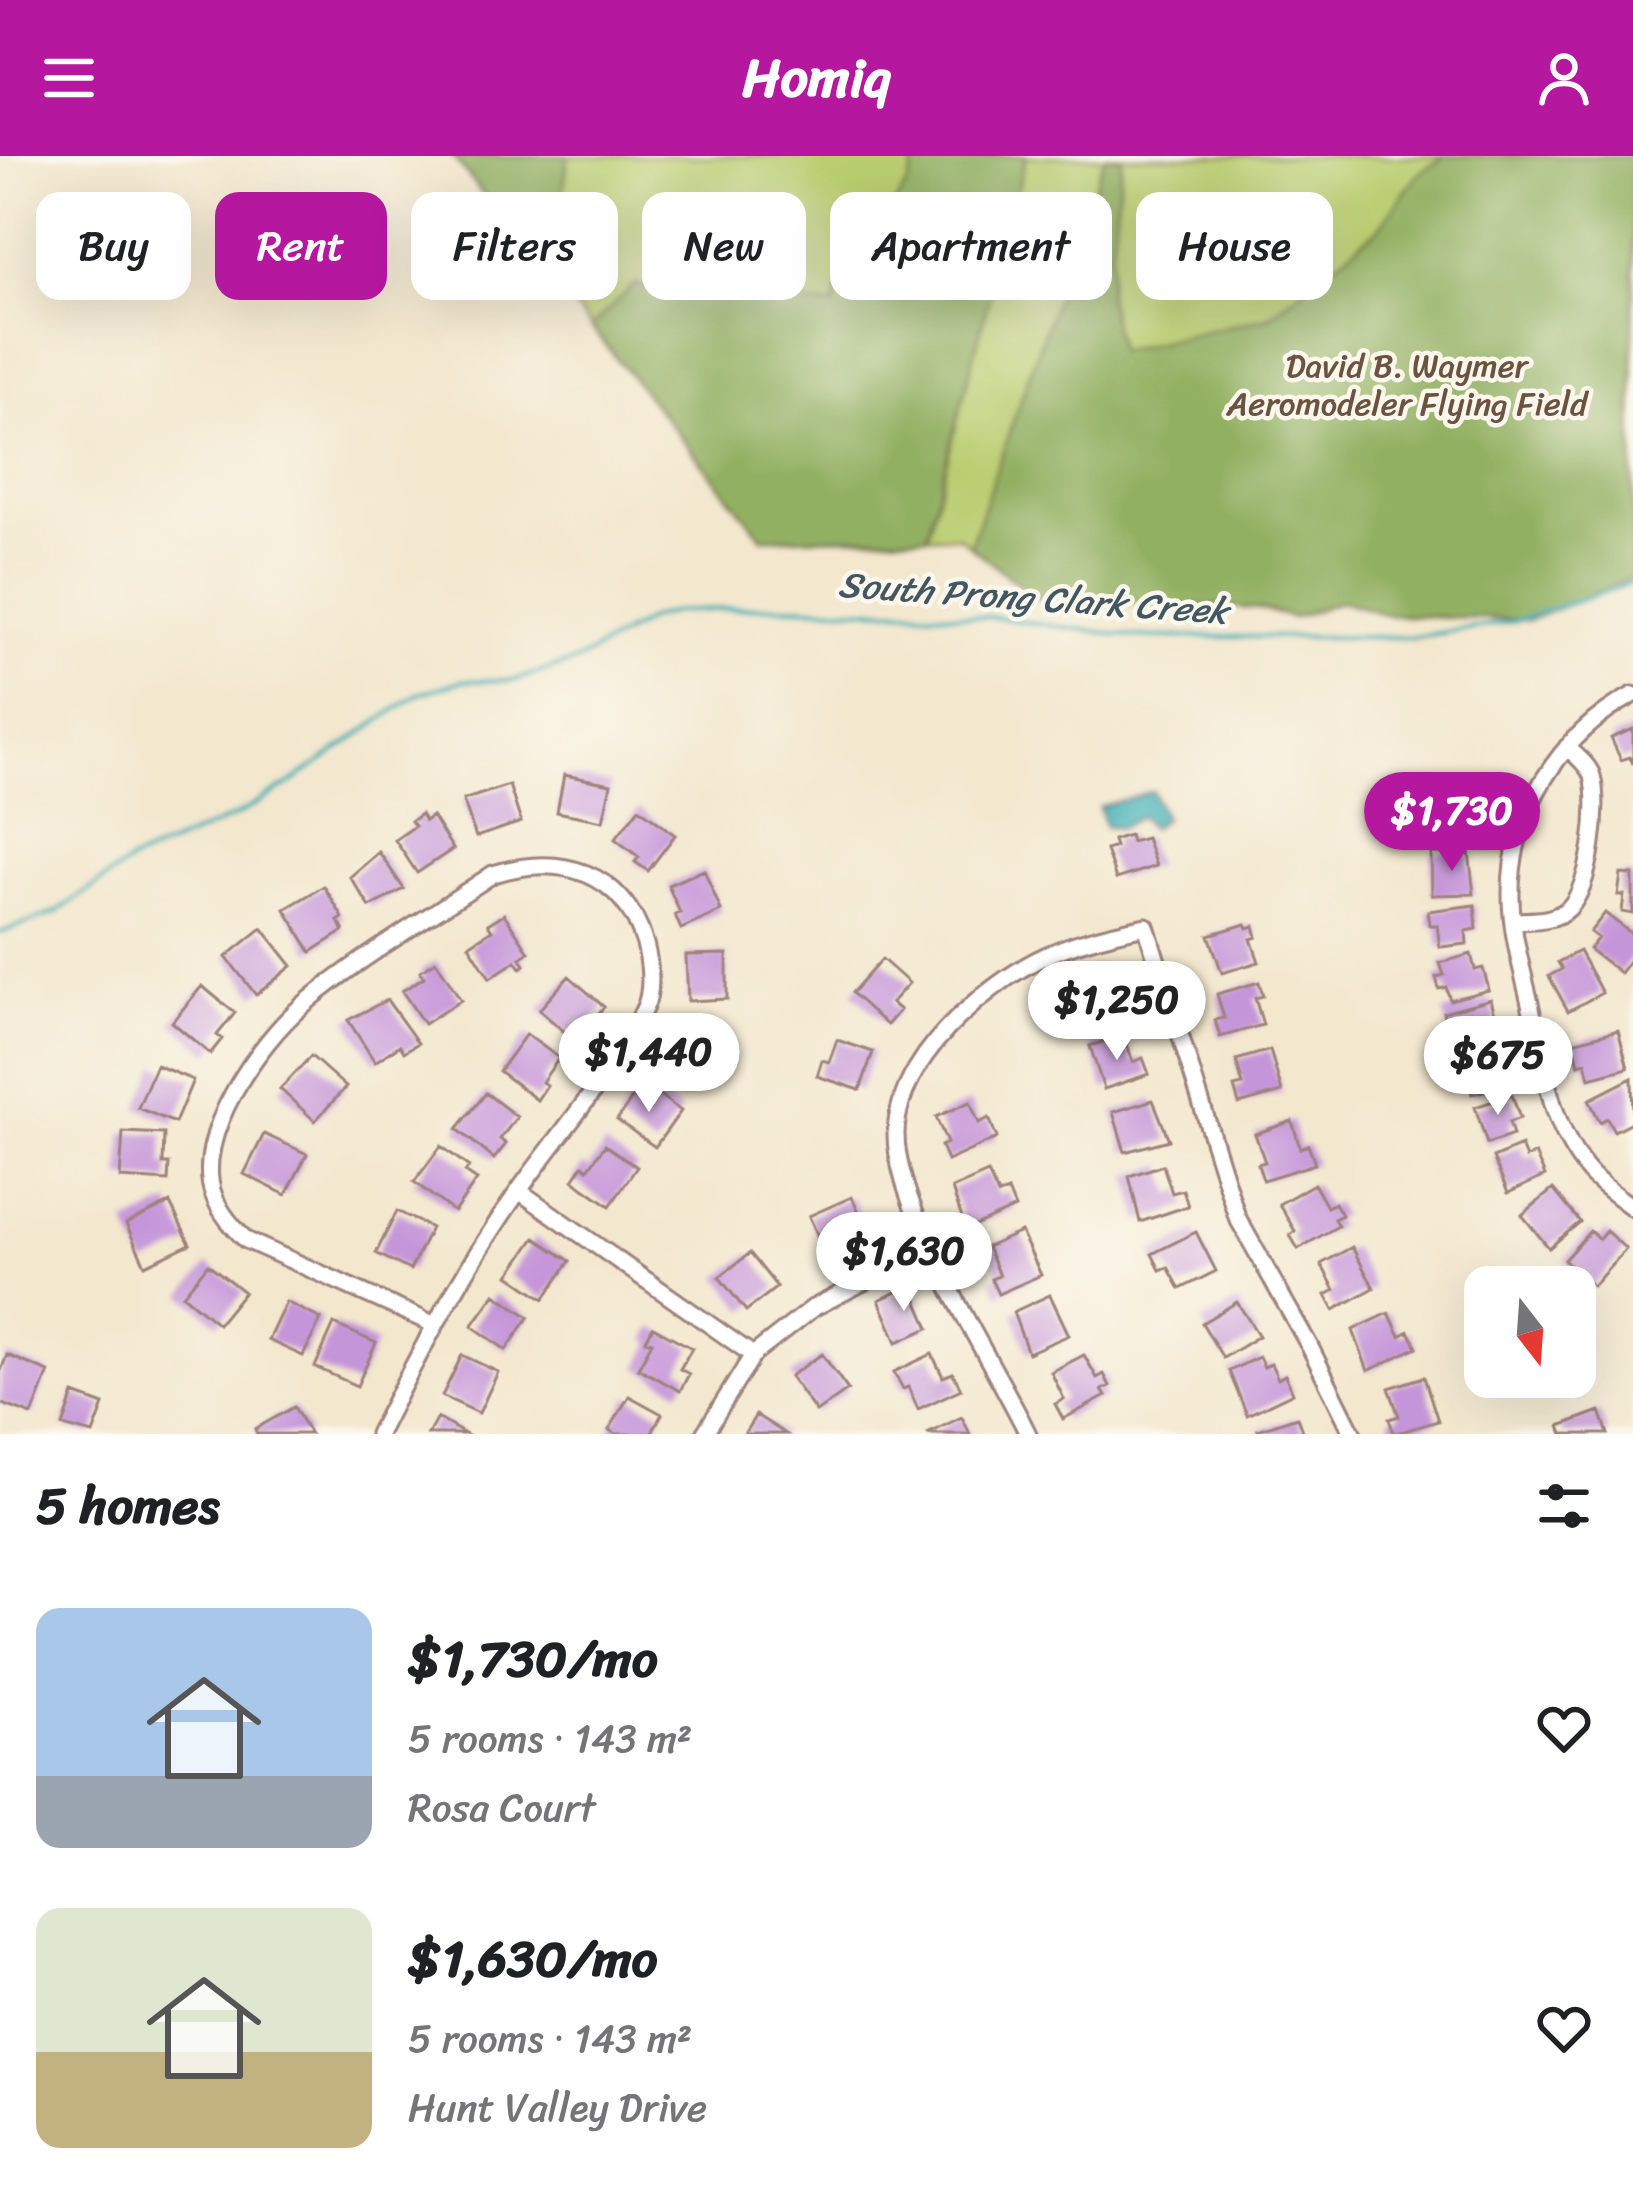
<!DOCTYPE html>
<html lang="en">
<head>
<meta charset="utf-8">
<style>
  :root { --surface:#fff; --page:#f6f6f6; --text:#202124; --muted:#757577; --accent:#b5179e }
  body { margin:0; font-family:Sriracha,sans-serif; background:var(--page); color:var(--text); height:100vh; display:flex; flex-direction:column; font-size:45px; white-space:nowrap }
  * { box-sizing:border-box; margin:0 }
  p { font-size:39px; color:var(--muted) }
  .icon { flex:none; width:66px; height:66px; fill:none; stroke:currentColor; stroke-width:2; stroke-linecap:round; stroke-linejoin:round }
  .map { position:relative; height:1278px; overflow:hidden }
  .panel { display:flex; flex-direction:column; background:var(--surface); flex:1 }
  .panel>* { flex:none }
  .banner { position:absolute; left:36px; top:36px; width:1563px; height:108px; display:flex; gap:24px }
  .needle { width:78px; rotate:163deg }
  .controls { position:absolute; left:1464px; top:1110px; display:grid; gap:24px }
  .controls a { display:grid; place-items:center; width:132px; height:132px; border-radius:24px; background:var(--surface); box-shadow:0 12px 48px #0002; font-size:60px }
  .price { position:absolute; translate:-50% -102px; padding:0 27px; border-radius:42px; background:#fff; color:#222; font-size:39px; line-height:78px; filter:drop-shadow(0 3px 6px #0008) }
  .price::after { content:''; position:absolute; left:50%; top:72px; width:36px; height:27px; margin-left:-18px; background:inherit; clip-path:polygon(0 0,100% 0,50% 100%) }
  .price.on { background:var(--accent); color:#fff }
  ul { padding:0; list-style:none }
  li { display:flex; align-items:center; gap:36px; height:300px; padding:0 36px }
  li span { display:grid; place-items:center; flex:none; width:336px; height:240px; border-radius:24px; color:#555 }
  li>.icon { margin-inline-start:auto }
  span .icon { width:144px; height:144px; fill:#fffc; stroke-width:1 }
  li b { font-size:51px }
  h2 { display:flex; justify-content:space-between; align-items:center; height:144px; padding:0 36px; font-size:51px }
  .tag { padding:0 42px; border-radius:24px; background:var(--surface); box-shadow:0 12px 48px #0002; font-size:42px; line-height:108px }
  .tag.on { background:var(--accent); color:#fff }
  header { display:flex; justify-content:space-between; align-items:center; height:156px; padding:0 36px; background:var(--accent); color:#fff; font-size:54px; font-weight:700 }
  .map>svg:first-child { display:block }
</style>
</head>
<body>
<header><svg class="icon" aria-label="menu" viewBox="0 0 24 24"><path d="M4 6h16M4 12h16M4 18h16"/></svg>Homiq<svg class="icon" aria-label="person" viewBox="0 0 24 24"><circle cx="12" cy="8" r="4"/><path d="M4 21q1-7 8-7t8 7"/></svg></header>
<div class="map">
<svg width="1633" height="1278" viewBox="0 0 1633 1278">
  <rect width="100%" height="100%" fill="#fbf7ec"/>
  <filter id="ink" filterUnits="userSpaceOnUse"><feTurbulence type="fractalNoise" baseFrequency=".00833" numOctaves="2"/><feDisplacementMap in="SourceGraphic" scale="24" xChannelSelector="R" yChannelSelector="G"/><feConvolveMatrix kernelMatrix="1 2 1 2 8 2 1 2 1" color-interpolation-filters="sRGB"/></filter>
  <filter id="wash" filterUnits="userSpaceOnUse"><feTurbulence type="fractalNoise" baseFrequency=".004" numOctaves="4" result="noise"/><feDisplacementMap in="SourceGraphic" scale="48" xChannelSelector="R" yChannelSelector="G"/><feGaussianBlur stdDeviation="2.7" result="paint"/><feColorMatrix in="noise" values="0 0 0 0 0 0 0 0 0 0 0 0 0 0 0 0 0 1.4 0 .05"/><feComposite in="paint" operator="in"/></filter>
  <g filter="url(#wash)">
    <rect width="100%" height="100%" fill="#f3e7cd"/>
    <path fill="#b9cd70" stroke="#82764e" stroke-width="3" d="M 452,0 L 1633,0 L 1633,422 L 1529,464 L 1387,459 L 1341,445 L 1293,462 L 1261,453 L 1204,449 L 1161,454 L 1134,446 L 1104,454 L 1062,442 L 1038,443 L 958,380 L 763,382 Z"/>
    <path fill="#92b062" stroke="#6e6846" stroke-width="3" d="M 452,0 L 568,0 L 552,124 Z
      M 917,0 L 1026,0 L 927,380 L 763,382 L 591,171 L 634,129 L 833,150 L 848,95 L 877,74 L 908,28 Z
      M 1105,0 L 1122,2 L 1107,140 L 1118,195 L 1268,161 L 1379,72 L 1417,19 L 1445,0 L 1633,0 L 1633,422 L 1529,464 L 1387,459 L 1341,445 L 1293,462 L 1261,453 L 1203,449 L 1161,454 L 1134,446 L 1104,454 L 1062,442 L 1038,443 L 970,390 Z"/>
    <path fill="#39abb4" stroke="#426570" stroke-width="3" d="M 1152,635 L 1164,662 L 1151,673 L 1140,661 L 1120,672 L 1105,671 L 1099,651 Z"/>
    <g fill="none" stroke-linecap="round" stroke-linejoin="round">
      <path stroke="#39abb4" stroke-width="4.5" d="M 0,777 L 55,757 L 132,705 L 236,660 L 288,629 L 416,539 L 461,525 L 515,524 L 577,505 L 651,462 L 673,456 L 773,450 L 905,454 L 1000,462 L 1135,481 L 1414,481 L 1515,465 L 1633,427"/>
    </g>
    <g id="blocks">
      <path fill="#c595d9" d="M 1633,573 L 1633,608 L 1630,601 L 1621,604 L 1611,582 Z
        M 564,619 L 611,628 L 603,665 L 557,656 Z
        M 509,629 L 521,666 L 476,681 L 463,644 Z
        M 1444,636 L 1486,649 L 1474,690 L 1431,677 Z
        M 639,652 L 675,679 L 648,715 L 635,706 L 639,701 L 615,683 Z
        M 421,658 L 425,665 L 432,660 L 453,693 L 417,717 L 395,684 L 415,670 L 411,665 Z
        M 1129,679 L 1131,686 L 1146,682 L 1156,710 L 1116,723 L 1106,694 L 1115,691 L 1113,684 Z
        M 379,696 L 404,733 L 370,751 L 350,721 Z
        M 1469,696 L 1474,738 L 1432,739 L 1431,697 Z
        M 704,714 L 721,755 L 681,773 L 675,759 L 680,757 L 668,729 Z
        M 1621,718 L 1633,719 L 1633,758 L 1622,756 L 1624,739 L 1618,739 Z
        M 324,730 L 343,762 L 338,765 L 344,775 L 311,796 L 285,753 Z
        M 1475,749 L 1477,773 L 1466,775 L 1467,788 L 1440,791 L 1437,769 L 1430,769 L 1428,755 Z
        M 1605,757 L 1633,779 L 1633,800 L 1620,817 L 1589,793 L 1598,782 L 1590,776 Z
        M 504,758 L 529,796 L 521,802 L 525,809 L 521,812 L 516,805 L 490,822 L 469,789 L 492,774 L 488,768 Z
        M 1246,768 L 1248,772 L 1254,770 L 1257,781 L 1251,783 L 1259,806 L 1222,817 L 1209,779 Z
        M 262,772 L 292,810 L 256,839 L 226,801 Z
        M 1579,795 L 1602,837 L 1568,855 L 1549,820 L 1562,813 L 1558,806 Z
        M 727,798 L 727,843 L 688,845 L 686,799 Z
        M 1471,798 L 1475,814 L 1483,812 L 1489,834 L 1450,844 L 1446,831 L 1439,833 L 1436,821 L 1444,819 L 1440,807 Z
        M 882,803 L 909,827 L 891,847 L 900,854 L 887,869 L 852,837 Z
        M 436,805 L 461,844 L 424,868 L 402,835 L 424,821 L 420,815 Z
        M 1100,809 L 1109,835 L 1114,833 L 1119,849 L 1075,864 L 1065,833 L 1060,834 L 1056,824 Z
        M 569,820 L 604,851 L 575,885 L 539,854 Z
        M 1259,826 L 1263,840 L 1255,842 L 1263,869 L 1220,881 L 1215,864 L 1224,862 L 1217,838 Z
        M 202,830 L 235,857 L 217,879 L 222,883 L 210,898 L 172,866 Z
        M 1491,843 L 1497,866 L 1489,869 L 1493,882 L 1454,893 L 1443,856 Z
        M 387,844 L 418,887 L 404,896 L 400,889 L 375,906 L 348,864 Z
        M 683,869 L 719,886 L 699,928 L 663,911 Z
        M 1618,874 L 1628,912 L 1590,922 L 1586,906 L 1579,908 L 1573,886 Z
        M 526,878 L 559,902 L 542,926 L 547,929 L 537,944 L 499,915 Z
        M 1124,879 L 1133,906 L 1143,902 L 1149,918 L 1104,933 L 1090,890 Z
        M 837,884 L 873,896 L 860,934 L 817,920 L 822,904 L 829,906 Z
        M 1495,892 L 1499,907 L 1505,905 L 1511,928 L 1472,938 L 1468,924 L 1461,926 L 1458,915 L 1465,913 L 1462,900 Z
        M 1270,894 L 1282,936 L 1239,948 L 1234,931 L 1243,929 L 1236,904 Z
        M 311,900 L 346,931 L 315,965 L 280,933 Z
        M 156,909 L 193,924 L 175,967 L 138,952 Z
        M 1632,922 L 1633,965 L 1614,975 L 1607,962 L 1600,966 L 1589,944 Z
        M 643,927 L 681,955 L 655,991 L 617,964 Z
        M 486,937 L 517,961 L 500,983 L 506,988 L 494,1003 L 457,973 Z
        M 1512,939 L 1520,962 L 1509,966 L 1513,979 L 1487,988 L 1475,951 Z
        M 1153,944 L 1169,984 L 1125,996 L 1113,956 Z
        M 970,946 L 979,967 L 989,962 L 997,982 L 947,1005 L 941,990 L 947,987 L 936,961 Z
        M 1292,965 L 1300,992 L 1308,989 L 1315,1008 L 1263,1024 L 1258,1008 L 1265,1006 L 1255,978 Z
        M 123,976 L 164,978 L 163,1008 L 169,1008 L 168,1025 L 120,1022 Z
        M 264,978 L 307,998 L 286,1039 L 244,1018 Z
        M 605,989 L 637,1011 L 610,1050 L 573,1024 L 583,1009 L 588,1013 Z
        M 441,990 L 469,1011 L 465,1016 L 477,1024 L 454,1056 L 414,1026 Z
        M 1521,990 L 1526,1002 L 1535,998 L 1545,1020 L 1508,1037 L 1493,1002 Z
        M 1163,1009 L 1172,1037 L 1183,1034 L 1188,1050 L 1140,1066 L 1129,1020 Z
        M 988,1017 L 998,1039 L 1008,1035 L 1015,1052 L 966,1074 L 952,1033 Z
        M 1314,1028 L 1327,1051 L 1335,1047 L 1342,1059 L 1334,1063 L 1338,1070 L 1298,1093 L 1290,1079 L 1295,1075 L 1279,1048 Z
        M 1553,1033 L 1580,1066 L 1549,1092 L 1522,1059 Z
        M 852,1041 L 871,1084 L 828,1103 L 809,1060 Z
        M 170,1047 L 190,1088 L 145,1109 L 126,1068 Z
        M 397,1055 L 431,1072 L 410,1114 L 376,1097 Z
        M 1590,1075 L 1599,1083 L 1606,1075 L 1626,1093 L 1593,1130 L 1564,1104 Z
        M 1021,1076 L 1041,1119 L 998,1138 L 991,1123 L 999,1120 L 987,1091 Z
        M 1196,1076 L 1216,1115 L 1180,1133 L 1168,1111 L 1160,1114 L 1152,1098 Z
        M 535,1082 L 570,1105 L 544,1143 L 509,1119 Z
        M 1352,1091 L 1374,1132 L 1334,1154 L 1326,1139 L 1335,1134 L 1321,1108 Z
        M 750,1097 L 777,1131 L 746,1155 L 719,1121 Z
        M 208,1108 L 244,1136 L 218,1168 L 183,1139 Z
        M 911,1130 L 929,1172 L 897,1186 L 879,1144 Z
        M 495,1138 L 529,1161 L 506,1194 L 472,1170 Z
        M 1050,1139 L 1069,1179 L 1028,1197 L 1013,1156 Z
        M 286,1146 L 321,1163 L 303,1200 L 268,1184 Z
        M 1237,1146 L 1259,1180 L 1223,1202 L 1202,1167 Z
        M 1389,1157 L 1400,1180 L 1409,1175 L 1417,1191 L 1368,1215 L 1353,1174 Z
        M 334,1168 L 376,1187 L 357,1230 L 315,1211 Z
        M 653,1171 L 692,1192 L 680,1213 L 689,1218 L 680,1235 L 638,1212 L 652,1186 L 646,1184 Z
        M 822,1198 L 848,1234 L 816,1256 L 790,1220 Z
        M 932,1198 L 943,1221 L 953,1217 L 961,1233 L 918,1253 L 908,1231 L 903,1233 L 894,1216 Z
        M 7,1199 L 49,1216 L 32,1259 L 0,1247 L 0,1217 Z
        M 462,1199 L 498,1216 L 479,1257 L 442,1240 Z
        M 1084,1199 L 1097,1222 L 1104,1218 L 1110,1230 L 1102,1234 L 1106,1240 L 1063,1263 L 1055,1248 L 1064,1243 L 1051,1216 Z
        M 1259,1201 L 1264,1211 L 1271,1208 L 1278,1223 L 1285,1219 L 1293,1237 L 1247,1259 L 1229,1215 Z
        M 1424,1221 L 1438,1265 L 1394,1278 L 1389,1263 L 1399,1260 L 1389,1232 Z
        M 74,1238 L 104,1249 L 93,1278 L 63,1270 Z
        M 629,1240 L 662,1258 L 651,1278 L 616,1278 L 609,1274 Z
        M 294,1251 L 310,1278 L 257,1278 L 255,1273 Z
        M 1600,1255 L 1608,1278 L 1563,1278 L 1560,1270 Z
        M 756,1259 L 786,1278 L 744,1278 Z
        M 962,1261 L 970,1278 L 927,1278 Z
        M 1297,1261 L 1303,1278 L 1260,1278 L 1258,1274 Z
        M 437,1262 L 465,1278 L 428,1278 Z"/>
    </g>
  </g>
  <g filter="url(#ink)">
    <use href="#blocks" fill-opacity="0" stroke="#9e837c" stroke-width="3"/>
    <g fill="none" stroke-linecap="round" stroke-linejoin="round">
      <defs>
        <path id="street" d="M 1633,539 C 1560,578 1510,656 1511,740 C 1511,779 1524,819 1532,856 C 1544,912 1551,974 1591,1018 C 1603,1031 1619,1041 1633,1052
          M 1513,765 C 1532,764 1554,766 1569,752 C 1591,730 1600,650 1592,620 C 1588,608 1576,600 1567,591
          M 519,1035 L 753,1199
          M 378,1278 C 420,1195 462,1116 515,1040 C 554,984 618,911 645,851 C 653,833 650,807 645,788 C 623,715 561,697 493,718 C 431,760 360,801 303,849 C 260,885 191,982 214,1040 C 221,1058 233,1071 246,1084 L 433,1168
          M 704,1278 L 753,1199 L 813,1152 L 930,1092
          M 1028,1278 C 991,1201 896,1058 896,978 C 897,932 928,890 960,860 C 1023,802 1064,787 1146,770 L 1237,1061 L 1310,1191 L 1353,1278"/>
      </defs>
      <use href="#street" stroke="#9e837c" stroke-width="21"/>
      <use href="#street" stroke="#fff" stroke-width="15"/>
    </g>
  </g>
  <g text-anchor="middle" stroke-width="9" stroke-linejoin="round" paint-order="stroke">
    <g font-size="33" fill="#6b5340" stroke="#fbf7ec">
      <text x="1407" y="221">David B. Waymer<tspan x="1407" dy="38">Aeromodeler Flying Field</tspan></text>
    </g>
    <g font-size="36" font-style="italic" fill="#435762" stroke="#fbf7ec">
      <text transform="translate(1033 441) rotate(4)" y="13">South Prong Clark Creek</text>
    </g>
  </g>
</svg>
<div class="controls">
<a><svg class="needle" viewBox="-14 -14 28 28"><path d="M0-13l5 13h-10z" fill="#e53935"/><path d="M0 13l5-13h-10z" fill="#757577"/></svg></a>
</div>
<b class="price on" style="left:1452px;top:718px">$1,730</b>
<b class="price" style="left:1117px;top:907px">$1,250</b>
<b class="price" style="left:649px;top:959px">$1,440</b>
<b class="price" style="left:1498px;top:962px">$675</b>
<b class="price" style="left:904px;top:1158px">$1,630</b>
<div class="banner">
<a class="tag">Buy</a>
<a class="tag on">Rent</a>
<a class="tag">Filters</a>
<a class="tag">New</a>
<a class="tag">Apartment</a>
<a class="tag">House</a>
</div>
</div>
<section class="panel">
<h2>5 homes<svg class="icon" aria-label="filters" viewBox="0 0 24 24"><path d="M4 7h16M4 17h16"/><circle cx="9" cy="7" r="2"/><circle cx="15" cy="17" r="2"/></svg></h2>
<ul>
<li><span style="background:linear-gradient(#a9c7e8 70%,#9aa5b1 0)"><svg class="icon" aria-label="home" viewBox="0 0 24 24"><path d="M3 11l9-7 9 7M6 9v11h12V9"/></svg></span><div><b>$1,730/mo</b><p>5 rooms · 143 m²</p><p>Rosa Court</p></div><svg class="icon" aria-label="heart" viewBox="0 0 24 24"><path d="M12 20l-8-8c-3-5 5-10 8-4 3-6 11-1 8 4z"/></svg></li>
<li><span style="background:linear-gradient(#dfe7d0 60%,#c2b280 0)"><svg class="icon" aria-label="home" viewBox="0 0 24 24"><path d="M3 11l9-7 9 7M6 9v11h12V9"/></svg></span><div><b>$1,630/mo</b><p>5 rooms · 143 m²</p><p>Hunt Valley Drive</p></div><svg class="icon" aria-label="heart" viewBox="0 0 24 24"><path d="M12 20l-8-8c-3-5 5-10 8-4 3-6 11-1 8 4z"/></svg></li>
</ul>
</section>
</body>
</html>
